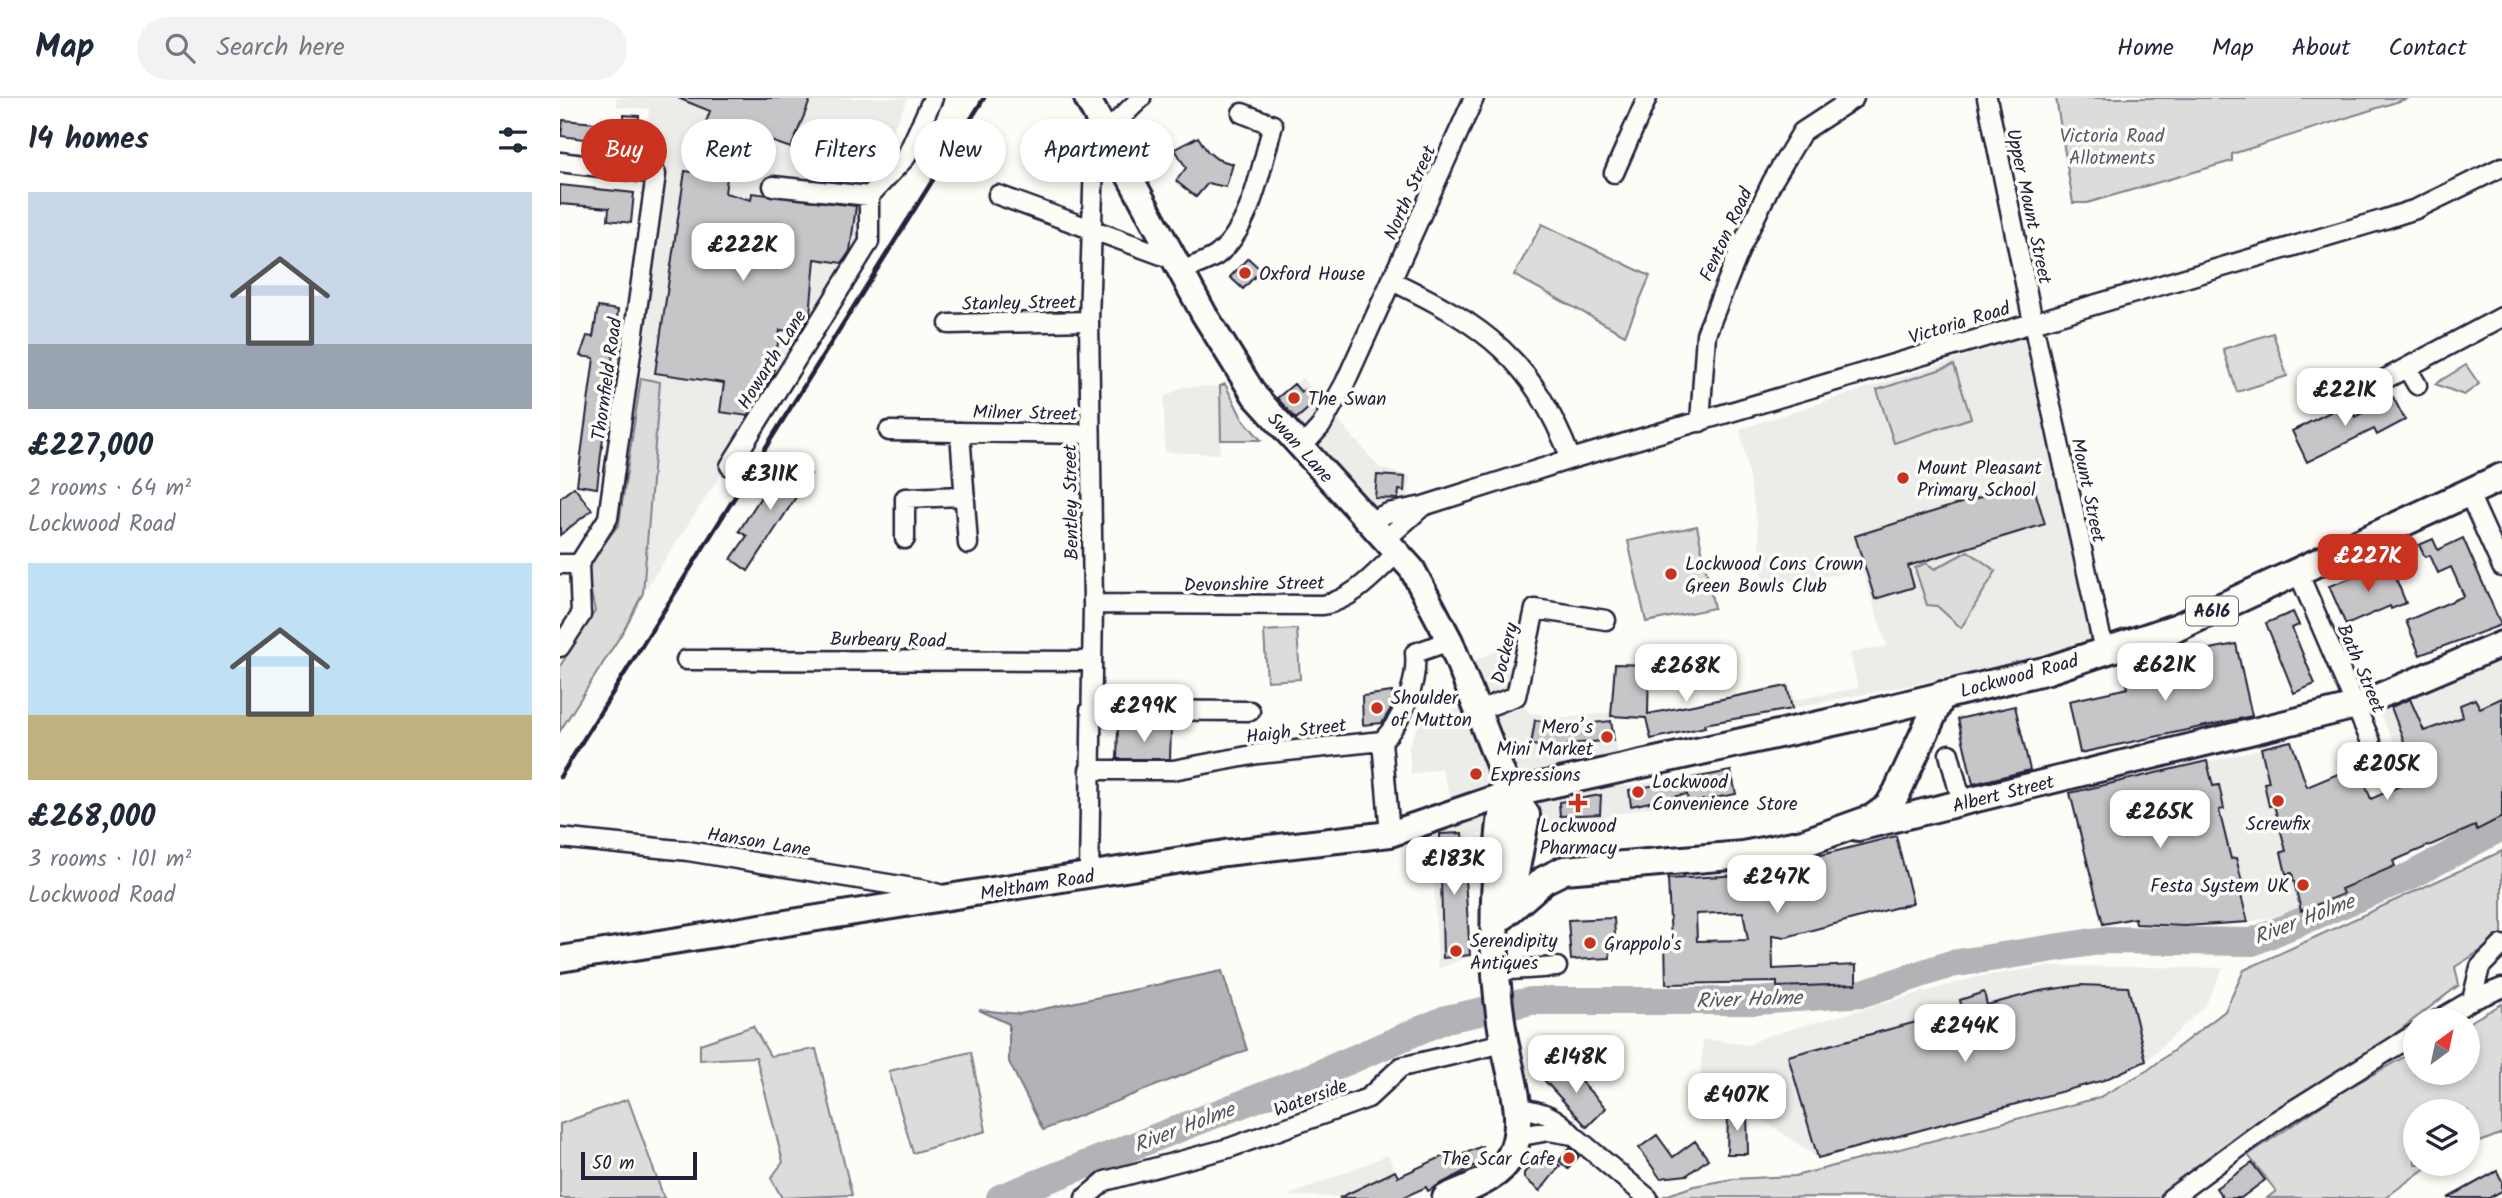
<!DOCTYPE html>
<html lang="en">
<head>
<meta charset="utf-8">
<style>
  :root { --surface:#fff; --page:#f2f2f3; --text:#1f2937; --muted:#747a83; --line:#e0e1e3; --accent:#c8321e }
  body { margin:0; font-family:Kalam,sans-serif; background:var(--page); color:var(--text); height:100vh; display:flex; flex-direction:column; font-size:26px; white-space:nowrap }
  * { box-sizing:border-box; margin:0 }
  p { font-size:23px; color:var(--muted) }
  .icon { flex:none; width:38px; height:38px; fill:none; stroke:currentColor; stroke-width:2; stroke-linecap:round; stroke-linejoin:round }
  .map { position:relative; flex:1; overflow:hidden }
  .sheet { display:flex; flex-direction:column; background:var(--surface); width:560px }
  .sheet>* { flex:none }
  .guide { position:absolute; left:21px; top:21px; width:665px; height:63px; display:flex; gap:14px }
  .needle { width:46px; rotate:33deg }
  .buttons { position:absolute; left:1843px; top:910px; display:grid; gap:14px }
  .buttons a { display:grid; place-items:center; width:77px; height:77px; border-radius:50%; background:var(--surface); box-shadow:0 4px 10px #0003; font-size:35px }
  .scale { position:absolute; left:21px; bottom:18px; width:116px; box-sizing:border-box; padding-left:7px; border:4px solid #22223b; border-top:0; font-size:19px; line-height:24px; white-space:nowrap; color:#22223b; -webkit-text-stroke:5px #fdfcf7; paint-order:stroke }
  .price { position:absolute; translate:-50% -60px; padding:0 16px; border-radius:14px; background:#fff; color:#222; font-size:23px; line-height:46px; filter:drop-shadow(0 2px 4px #0008) }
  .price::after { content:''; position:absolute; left:50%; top:42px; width:21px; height:16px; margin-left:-10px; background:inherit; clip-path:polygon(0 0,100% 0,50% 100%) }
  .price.active { background:var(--accent); color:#fff }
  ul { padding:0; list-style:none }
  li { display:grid; align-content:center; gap:14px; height:371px; padding:0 28px }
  li span { display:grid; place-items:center; height:217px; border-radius:0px; color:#555 }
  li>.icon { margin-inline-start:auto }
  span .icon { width:126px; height:126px; fill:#fffc; stroke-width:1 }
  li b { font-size:30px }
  h2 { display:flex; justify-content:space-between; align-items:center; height:84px; padding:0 28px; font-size:30px }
  .pill { padding:0 24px; border-radius:32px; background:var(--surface); box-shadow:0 4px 10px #0003; font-size:24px; line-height:63px }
  .pill.active { background:var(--accent); color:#fff }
  header { display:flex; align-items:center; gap:42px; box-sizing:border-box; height:98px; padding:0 35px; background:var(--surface); border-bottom:2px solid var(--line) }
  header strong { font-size:33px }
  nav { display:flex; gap:38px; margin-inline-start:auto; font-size:24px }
  .search { width:490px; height:63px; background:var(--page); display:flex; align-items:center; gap:18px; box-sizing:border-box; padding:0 24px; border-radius:38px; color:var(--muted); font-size:26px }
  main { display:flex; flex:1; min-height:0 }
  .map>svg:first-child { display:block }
</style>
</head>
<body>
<header>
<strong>Map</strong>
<div class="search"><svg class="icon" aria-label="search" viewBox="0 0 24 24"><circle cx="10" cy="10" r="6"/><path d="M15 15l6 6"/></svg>Search here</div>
<nav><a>Home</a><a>Map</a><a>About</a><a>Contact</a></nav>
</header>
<main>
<section class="sheet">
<h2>14 homes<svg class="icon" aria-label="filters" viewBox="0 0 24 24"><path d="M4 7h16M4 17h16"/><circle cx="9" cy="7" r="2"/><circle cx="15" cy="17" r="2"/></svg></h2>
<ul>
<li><span style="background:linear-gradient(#c9d6e8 70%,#9aa5b1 0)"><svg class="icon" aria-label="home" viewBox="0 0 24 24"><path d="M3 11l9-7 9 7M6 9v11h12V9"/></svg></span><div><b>£227,000</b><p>2 rooms · 64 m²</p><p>Lockwood Road</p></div></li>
<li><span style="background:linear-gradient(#bfe0f5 70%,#c2b280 0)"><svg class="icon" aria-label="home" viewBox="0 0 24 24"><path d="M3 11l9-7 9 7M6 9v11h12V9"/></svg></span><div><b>£268,000</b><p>3 rooms · 101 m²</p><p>Lockwood Road</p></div></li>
</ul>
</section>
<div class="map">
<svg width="1942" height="1100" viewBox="0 0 1942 1100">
  <rect width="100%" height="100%" fill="#fdfcf7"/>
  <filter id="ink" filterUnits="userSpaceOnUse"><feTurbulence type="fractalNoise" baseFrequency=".0143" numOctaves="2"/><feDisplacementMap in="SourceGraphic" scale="14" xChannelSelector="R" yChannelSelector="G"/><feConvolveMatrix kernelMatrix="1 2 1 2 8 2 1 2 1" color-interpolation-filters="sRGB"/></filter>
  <g filter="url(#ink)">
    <path fill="#ecece9" d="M 56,0 L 348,0 L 309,81 L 303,148 L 160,378 L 83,495 L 100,284 L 81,280 L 102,68 L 83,67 L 89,11 L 57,9 Z
      M 1465,239 L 1533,542 L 1446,568 L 1153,626 L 1148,602 L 1230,585 L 1235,602 L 1298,590 L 1290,555 L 1327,548 L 1302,472 L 1203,489 L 1198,429 L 1180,331 Z
      M 742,280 L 820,370 L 850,378 L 848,404 L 814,407 L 785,381 L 713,303 Z
      M 660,288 L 660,356 L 605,354 L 604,299 L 623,289 Z
      M 939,552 L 968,615 L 1005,620 L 1051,614 L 1063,689 L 1142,675 L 1145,697 L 1039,720 L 904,738 L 910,858 L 878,871 L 872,732 L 891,699 L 881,670 L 851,677 L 849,648 L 861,620 L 906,609 L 906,566 Z
      M 1942,555 L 1942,725 L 1893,750 L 1815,609 Z
      M 1731,643 L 1783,796 L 1741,813 L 1688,824 L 1593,673 L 1606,669 L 1620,671 Z
      M 1491,868 L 1663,870 L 1645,908 L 1586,963 L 1544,982 L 1258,1060 L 1192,1014 L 1176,994 L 1139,998 L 1143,941 L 1188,947 L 1204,939 L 1417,879 Z
      M 828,1057 L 848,1100 L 727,1098 Z"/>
    <path fill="#dddcdb" stroke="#807f8b" stroke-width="2" d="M 1496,0 L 1849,0 L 1672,56 L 1672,63 L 1527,105 L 1513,105 Z
      M 982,126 L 1090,178 L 1065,237 L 954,177 Z
      M 1713,235 L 1727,278 L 1677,294 L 1663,251 Z
      M 1394,267 L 1411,320 L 1334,345 L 1317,292 Z
      M 1906,267 L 1919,286 L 1904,297 L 1875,286 Z
      M 81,280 L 100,284 L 83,495 L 64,532 L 0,633 L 0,568 L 35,513 L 26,469 L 59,426 Z
      M 665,286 L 682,320 L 701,342 L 661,342 L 660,288 Z
      M 1137,428 L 1154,510 L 1086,524 L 1068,443 Z
      M 1408,453 L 1436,473 L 1401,530 L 1377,508 L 1367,507 L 1355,470 L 1366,465 L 1375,471 Z
      M 737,531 L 740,581 L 707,583 L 704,533 Z
      M 1942,753 L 1942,839 L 1895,869 L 1899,887 L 1777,980 L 1604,1100 L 1102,1099 L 1134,1088 L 1172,1081 L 1235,1078 L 1538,1000 L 1588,972 L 1665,913 L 1684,872 Z
      M 1942,906 L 1942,1035 L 1908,1049 L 1908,1013 L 1855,1013 L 1855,1066 L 1871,1066 L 1825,1100 L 1707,1100 L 1716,1093 L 1688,1057 L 1785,992 L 1855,953 L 1855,975 L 1908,975 L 1908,925 Z
      M 193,928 L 210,958 L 256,951 L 292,1097 L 222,1100 L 211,1080 L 223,1064 L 196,959 L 140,962 L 140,946 Z
      M 411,954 L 426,1033 L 353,1055 L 329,973 Z
      M 68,1001 L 104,1100 L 0,1100 L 0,1026 Z"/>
    <path fill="#b2b2b7" stroke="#787885" stroke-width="2" d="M 662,873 L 687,952 L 483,1032 L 449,964 L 449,926 L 419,912 L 460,916 Z"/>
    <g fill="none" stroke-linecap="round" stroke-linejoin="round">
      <path stroke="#b2b2b7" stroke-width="28" d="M 440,1100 L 749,980 L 886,921 L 971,903 L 1197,903 L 1303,895 L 1391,866 L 1546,842 L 1692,844 L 1848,779 L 1942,729"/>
    </g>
    <path fill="#c6c6c8" stroke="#22223b" stroke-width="2" fill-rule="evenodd" d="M 118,0 L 251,0 L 231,50 L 196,38 L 184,65 L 137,49 L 150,13 Z
      M 64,17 L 79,18 L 78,36 L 63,35 Z
      M 3,22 L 56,27 L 54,45 L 1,38 Z
      M 638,39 L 648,54 L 657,61 L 673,66 L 666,89 L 648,85 L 636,99 L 616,83 L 626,70 L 615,51 Z
      M 125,73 L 167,79 L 165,95 L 191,102 L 192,95 L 296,108 L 290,153 L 282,165 L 255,161 L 250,217 L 241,233 L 220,232 L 213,277 L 205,290 L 200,290 L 199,300 L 188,318 L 160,314 L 164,285 L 95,275 Z
      M 0,87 L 74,95 L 71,125 L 48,122 L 49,110 L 0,106 Z
      M 688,160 L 701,172 L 683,191 L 670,179 Z
      M 38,209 L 58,212 L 37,390 L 17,387 L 34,260 L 20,258 L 27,238 L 33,239 Z
      M 734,286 L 741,294 L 745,291 L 757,303 L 736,321 L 717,300 Z
      M 1833,299 L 1845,322 L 1817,337 L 1814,331 L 1747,364 L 1732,333 L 1788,305 L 1795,319 Z
      M 226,360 L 251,376 L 188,473 L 171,461 L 187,438 L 179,433 Z
      M 817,377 L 845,379 L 844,393 L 839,392 L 838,401 L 815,400 Z
      M 1472,383 L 1485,426 L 1348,468 L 1354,489 L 1315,501 L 1295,438 Z
      M 14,389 L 32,412 L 0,437 L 0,400 Z
      M 1903,440 L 1941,527 L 1860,557 L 1846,523 L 1904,498 L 1891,469 L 1878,475 L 1870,457 L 1865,459 L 1859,447 L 1873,441 L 1878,452 Z
      M 1830,466 L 1846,505 L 1831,511 L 1830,508 L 1786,527 L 1769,488 Z
      M 1733,514 L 1739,527 L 1732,530 L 1755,586 L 1734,595 L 1706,525 Z
      M 1676,546 L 1692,618 L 1520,655 L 1509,603 L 1568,590 L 1566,582 L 1643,566 L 1640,553 Z
      M 1055,566 L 1089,567 L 1088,616 L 1227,588 L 1232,611 L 1144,626 L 1145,629 L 1091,641 L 1086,620 L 1051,618 Z
      M 832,594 L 832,609 L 822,625 L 803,627 L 802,598 Z
      M 1942,600 L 1942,719 L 1917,732 L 1915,728 L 1833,763 L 1835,768 L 1781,791 L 1783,796 L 1741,813 L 1732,775 L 1726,776 L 1721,754 L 1726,753 L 1714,707 L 1709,708 L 1704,685 L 1709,684 L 1701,650 L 1731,643 L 1747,689 L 1797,668 L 1811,701 L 1858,680 L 1831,609 L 1850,601 L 1864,633 L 1903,619 L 1900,607 L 1915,601 L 1920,610 Z
      M 1455,608 L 1470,672 L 1413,686 L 1398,621 Z
      M 975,622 L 1014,627 L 1051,623 L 1054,642 L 1009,646 L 1002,651 L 971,647 Z
      M 558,630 L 611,631 L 610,661 L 557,661 Z
      M 1647,663 L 1653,688 L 1659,687 L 1664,711 L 1659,712 L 1671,761 L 1676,760 L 1682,784 L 1678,786 L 1688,824 L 1625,828 L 1576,826 L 1575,820 L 1543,826 L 1510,695 Z
      M 1171,673 L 1176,696 L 1128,705 L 1127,696 L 1071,708 L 1069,692 Z
      M 1041,697 L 1040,716 L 1000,718 L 999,704 Z
      M 902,735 L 910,857 L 883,860 L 880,736 Z
      M 1336,738 L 1353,805 L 1226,839 L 1212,837 L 1213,871 L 1296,867 L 1296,886 L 1217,889 L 1217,884 L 1106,886 L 1105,843 L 1111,843 L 1108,781 L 1182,777 ZM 1183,814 L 1188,842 L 1137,843 L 1136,816 Z
      M 1054,820 L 1055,837 L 1049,838 L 1050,860 L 1011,862 L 1008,822 Z
      M 1521,887 L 1568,889 L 1586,963 L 1544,982 L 1258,1060 L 1228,958 L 1402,912 L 1400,902 L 1424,894 L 1427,907 L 1480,893 Z
      M 1004,966 L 1046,1010 L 1027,1029 L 985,983 Z
      M 1168,1014 L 1187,1014 L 1188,1056 L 1167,1056 Z
      M 1097,1037 L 1113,1059 L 1135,1043 L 1148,1061 L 1127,1077 L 1100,1080 L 1079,1050 Z
      M 922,1048 L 927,1061 L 868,1093 L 866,1089 L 842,1100 L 779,1100 L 835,1073 L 838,1079 L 886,1057 L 889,1062 Z
      M 1010,1050 L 1019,1058 L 1008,1071 L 999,1063 Z
      M 982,1053 L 1000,1068 L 980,1093 L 964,1080 L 964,1075 Z
      M 1692,1065 L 1705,1082 L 1681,1100 L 1663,1100 L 1656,1090 Z
      M 1937,1073 L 1942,1083 L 1942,1093 L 1929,1100 L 1888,1100 Z"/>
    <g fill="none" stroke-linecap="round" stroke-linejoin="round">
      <defs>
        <path id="street" d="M 1427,0 L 1473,224
          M 0,64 L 96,76 L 48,420 L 19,466 L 0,466
          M 1054,75 L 1087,0
          M 213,88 L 309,98 L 346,59 L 373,0
          M 438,97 L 615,162
          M 621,173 C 632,168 647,164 657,157 C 692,129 701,68 713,27 L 682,15
          M 832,183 C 926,228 972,261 1011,361
          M 389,226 L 529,223
          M 1476,239 L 1544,553
          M 1847,270 L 1857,287
          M 1797,296 L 1942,219
          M 1140,324 L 1146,236 L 1181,149 L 1212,84 L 1242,34 L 1294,0
          M 329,333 L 529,336
          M 400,334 L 408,446
          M 741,350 L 761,328 L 785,285 L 914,0
          M 170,368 L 309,144 L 309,98
          M 1909,396 L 1942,469
          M 809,423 L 828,415 L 863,408 L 1011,361 L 1822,122 L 1856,111 L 1942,69
          M 345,441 L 345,400 L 405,398
          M 825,442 L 863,408
          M 1738,474 L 1811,644
          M 533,506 L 763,507 C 794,501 814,476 837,455
          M 0,549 L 21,517 L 19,466
          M 126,562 L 530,563
          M 530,612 L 690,613
          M 919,612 L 956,598 L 975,511 L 1046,522
          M 822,643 C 843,622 858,584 855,555 L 890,543
          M 822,643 L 830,736
          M 1389,656 L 1402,705
          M 529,672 L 613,672 L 698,656 L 822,643
          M 0,740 L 128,753 L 365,792 L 382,797
          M 529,778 L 533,506 L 529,223 L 534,61 L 537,43 L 581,0
          M 935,873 L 997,869
          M 1912,902 L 1920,869 L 1942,847
          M 1878,922 L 1912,902 L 1942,890
          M 958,1010 C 983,1013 997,1019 1013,1037
          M 956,1039 L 989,1033 L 1013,1037 L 1088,1100
          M 525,1100 L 545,1083 L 669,1050 L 808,1000 L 841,969 L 944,945
          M 1611,1100 L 1714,1024 L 1855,936"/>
        <path id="secondary" d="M 1298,730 L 1796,608 L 1942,546
          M 0,861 L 665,755 L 830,736 L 950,695 L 890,543 L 852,471 L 695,298 L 644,216 L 527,0"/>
        <path id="primary" d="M 950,695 L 1291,620 L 1488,572 L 1618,529 L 1942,379
          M 945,816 L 984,782 L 1004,772 L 1183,757 L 1243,745 L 1313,720 L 1328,709 L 1337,694 L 1382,597
          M 943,818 L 951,797 L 966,717 L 950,695
          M 886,1100 C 908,1090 940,1080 951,1057 C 968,1022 950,977 944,942 C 933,880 932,819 938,756 C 941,732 939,717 950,695"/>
      </defs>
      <use href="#street" stroke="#22223b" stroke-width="23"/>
      <use href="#secondary" stroke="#22223b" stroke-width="30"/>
      <use href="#primary" stroke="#22223b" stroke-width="32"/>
      <use href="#street" stroke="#fdfcf7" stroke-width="18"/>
      <use href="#secondary" stroke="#fdfcf7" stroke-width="24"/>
      <use href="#primary" stroke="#fdfcf7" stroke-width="26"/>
      <path stroke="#22223b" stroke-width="4.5" d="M 0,679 L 424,0"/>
    </g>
  </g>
  <g fill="#c8321e" stroke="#fdfcf7" stroke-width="2.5">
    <circle cx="685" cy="175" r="7"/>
    <circle cx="734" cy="300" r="7"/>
    <circle cx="1343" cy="380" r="7"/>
    <circle cx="1111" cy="476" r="7"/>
    <circle cx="817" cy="610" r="7"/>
    <circle cx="1047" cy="639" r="7"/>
    <circle cx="916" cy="676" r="7"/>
    <circle cx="1078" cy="694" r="7"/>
    <circle cx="1718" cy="703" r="7"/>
    <path d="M1014.5 694.5h7v7h7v7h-7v7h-7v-7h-7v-7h7z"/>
    <circle cx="1743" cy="787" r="7"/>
    <circle cx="1030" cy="845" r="7"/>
    <circle cx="896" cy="853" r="7"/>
    <circle cx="1009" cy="1060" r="7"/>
  </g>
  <g text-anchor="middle" stroke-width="7" stroke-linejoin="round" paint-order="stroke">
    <rect fill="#fdfcf7" stroke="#646373" stroke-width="2" x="1626" y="498.5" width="52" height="29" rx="5"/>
    <g font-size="18" font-weight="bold" fill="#22223b">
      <text x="1652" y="519">A616</text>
    </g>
    <g font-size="19" fill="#5a5a6b" stroke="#fdfcf7">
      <text x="1552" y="44">Victoria Road<tspan x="1552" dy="22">Allotments</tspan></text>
    </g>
    <g font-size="19" fill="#22223b" stroke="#fdfcf7">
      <text transform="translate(849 94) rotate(-66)" y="7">North Street</text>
      <text transform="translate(1470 108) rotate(78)" y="7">Upper Mount Street</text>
      <text transform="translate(1165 136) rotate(-65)" y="7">Fenton Road</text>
      <text transform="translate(459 204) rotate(-1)" y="7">Stanley Street</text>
      <text transform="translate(1399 224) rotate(-17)" y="7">Victoria Road</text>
      <text transform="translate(211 261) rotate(-58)" y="7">Howarth Lane</text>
      <text transform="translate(46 281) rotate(-82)" y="7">Thornfield Road</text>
      <text transform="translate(465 314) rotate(1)" y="7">Milner Street</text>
      <text transform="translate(741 349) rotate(48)" y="7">Swan Lane</text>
      <text transform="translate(1529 392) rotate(78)" y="7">Mount Street</text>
      <text transform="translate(510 404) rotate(-91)" y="7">Bentley Street</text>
      <text transform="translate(694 485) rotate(-1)" y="7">Devonshire Street</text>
      <text transform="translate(328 541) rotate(1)" y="7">Burbeary Road</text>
      <text transform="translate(944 555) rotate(-77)" y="7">Dockery</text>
      <text transform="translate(1802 570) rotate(67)" y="7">Bath Street</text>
      <text transform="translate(1459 577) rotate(-15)" y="7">Lockwood Road</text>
      <text transform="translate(736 632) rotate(-7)" y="7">Haigh Street</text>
      <text transform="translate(1443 695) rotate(-14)" y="7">Albert Street</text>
      <text transform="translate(199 743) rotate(9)" y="7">Hanson Lane</text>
      <text transform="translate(477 786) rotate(-9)" y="7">Meltham Road</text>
      <text transform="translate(750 999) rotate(-20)" y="7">Waterside</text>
    </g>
    <g font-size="19" fill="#22223b" stroke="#fdfcf7" text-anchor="start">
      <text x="699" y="182">Oxford House</text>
      <text x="748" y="307">The Swan</text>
      <text x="1357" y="376">Mount Pleasant<tspan x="1357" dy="22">Primary School</tspan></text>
      <text x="1125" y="472">Lockwood Cons Crown<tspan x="1125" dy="22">Green Bowls Club</tspan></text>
      <text x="831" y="606">Shoulder<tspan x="831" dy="22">of Mutton</tspan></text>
      <text x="1033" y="635" text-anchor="end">Mero’s<tspan x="1033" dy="22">Mini Market</tspan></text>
      <text x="930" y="683">Expressions</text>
      <text x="1092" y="690">Lockwood<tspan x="1092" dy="22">Convenience Store</tspan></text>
      <text x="1718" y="732" text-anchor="middle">Screwfix</text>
      <text x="1018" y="734" text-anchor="middle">Lockwood<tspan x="1018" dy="22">Pharmacy</tspan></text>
      <text x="1729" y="794" text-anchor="end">Festa System UK</text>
      <text x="910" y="849">Serendipity<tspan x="910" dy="22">Antiques</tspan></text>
      <text x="1044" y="852">Grappolo's</text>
      <text x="995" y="1067" text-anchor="end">The Scar Cafe</text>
    </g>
    <g font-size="21" font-style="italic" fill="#545466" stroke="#fdfcf7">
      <text transform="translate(1744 821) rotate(-21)" y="7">River Holme</text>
      <text transform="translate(1189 901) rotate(-2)" y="7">River Holme</text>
      <text transform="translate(624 1029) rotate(-21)" y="7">River Holme</text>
    </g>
  </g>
</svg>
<div class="buttons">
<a><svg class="needle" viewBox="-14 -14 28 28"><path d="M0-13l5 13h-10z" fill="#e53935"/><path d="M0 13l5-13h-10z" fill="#747a83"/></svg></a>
<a><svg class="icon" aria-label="layers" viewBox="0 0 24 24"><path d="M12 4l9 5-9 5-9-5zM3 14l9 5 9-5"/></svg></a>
</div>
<div class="scale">50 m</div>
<b class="price" style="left:183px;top:185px">£222K</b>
<b class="price" style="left:1785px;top:330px">£221K</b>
<b class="price" style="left:210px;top:414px">£311K</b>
<b class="price active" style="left:1808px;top:496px">£227K</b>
<b class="price" style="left:1605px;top:605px">£621K</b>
<b class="price" style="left:1126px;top:606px">£268K</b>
<b class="price" style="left:584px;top:646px">£299K</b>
<b class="price" style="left:1827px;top:704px">£205K</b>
<b class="price" style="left:1600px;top:752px">£265K</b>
<b class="price" style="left:894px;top:799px">£183K</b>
<b class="price" style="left:1217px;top:817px">£247K</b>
<b class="price" style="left:1405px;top:966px">£244K</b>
<b class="price" style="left:1016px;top:997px">£148K</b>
<b class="price" style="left:1177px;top:1035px">£407K</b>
<div class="guide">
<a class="pill active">Buy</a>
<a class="pill">Rent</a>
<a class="pill">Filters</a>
<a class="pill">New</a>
<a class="pill">Apartment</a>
</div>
</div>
</main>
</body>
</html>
